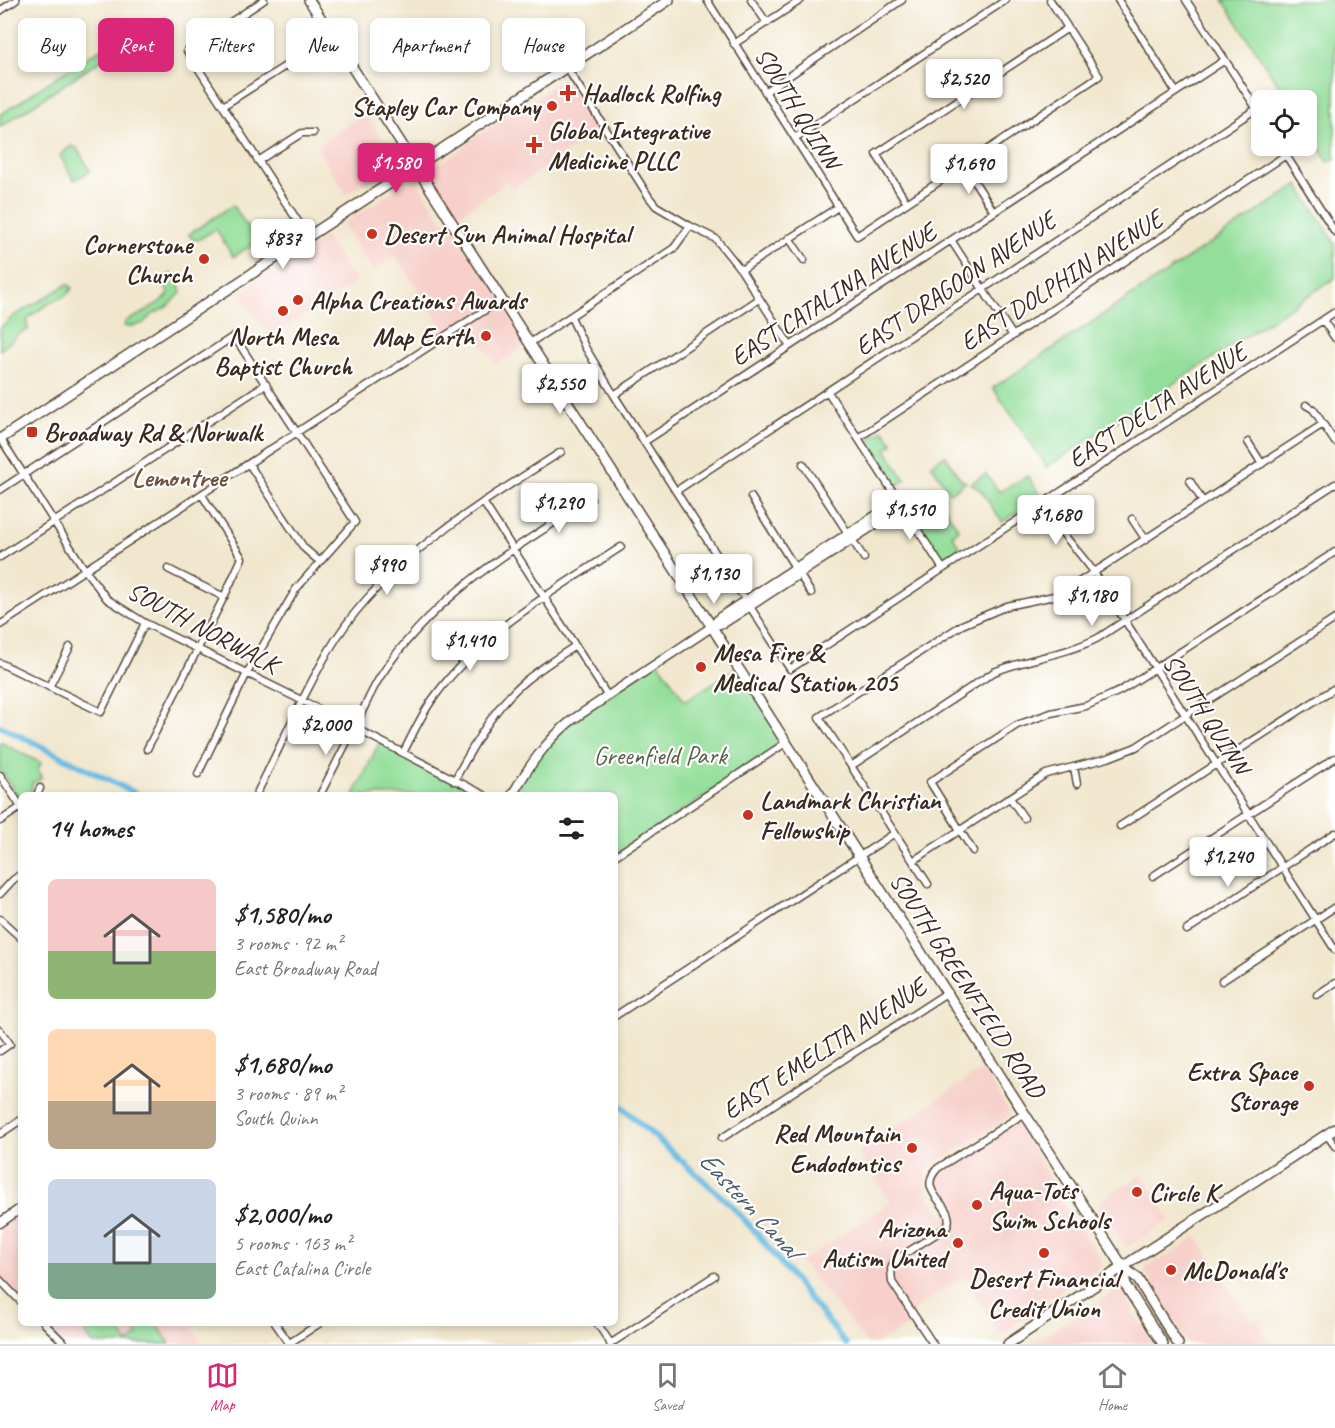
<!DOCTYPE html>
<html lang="en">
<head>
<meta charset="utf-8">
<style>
  :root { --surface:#fff; --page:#f6f6f6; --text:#222; --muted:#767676; --line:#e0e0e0; --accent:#db2777 }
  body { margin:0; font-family:Caveat,sans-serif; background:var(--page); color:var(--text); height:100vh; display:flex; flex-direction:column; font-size:22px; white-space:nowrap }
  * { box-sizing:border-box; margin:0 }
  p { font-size:20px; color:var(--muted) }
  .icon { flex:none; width:33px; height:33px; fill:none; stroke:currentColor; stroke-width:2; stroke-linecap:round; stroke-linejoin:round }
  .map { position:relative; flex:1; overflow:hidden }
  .side { position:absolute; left:18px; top:792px; width:600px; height:534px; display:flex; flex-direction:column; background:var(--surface); border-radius:9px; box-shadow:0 3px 9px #0003 }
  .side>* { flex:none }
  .top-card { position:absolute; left:18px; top:18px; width:600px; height:54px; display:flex; gap:12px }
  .buttons { position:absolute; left:1251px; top:90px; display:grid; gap:12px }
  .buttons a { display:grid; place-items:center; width:66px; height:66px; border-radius:9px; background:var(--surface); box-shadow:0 3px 9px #0003; font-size:30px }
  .price { position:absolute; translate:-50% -51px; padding:0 14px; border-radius:6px; background:#fff; color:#222; font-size:20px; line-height:39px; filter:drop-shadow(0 2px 3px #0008) }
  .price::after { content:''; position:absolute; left:50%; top:36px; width:18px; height:14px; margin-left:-9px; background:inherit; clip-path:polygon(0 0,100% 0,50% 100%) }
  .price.on { background:var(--accent); color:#fff }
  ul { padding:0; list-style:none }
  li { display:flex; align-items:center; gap:18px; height:150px; padding:0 30px }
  li span { display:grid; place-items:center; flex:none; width:168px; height:120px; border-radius:9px; color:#555 }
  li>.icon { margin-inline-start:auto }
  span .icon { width:72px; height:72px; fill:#fffc; stroke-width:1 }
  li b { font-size:26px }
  h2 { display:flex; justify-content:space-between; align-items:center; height:72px; padding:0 30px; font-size:26px }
  .chip { padding:0 21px; border-radius:9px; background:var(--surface); box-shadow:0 3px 9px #0003; font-size:21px; line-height:54px }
  .chip.on { background:var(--accent); color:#fff }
  .tab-bar { display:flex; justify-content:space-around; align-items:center; height:84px; border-top:2px solid var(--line); background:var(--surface); font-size:16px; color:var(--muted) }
  .tab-bar a { display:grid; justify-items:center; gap:3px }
  .tab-bar .on { color:var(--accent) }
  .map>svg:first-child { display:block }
</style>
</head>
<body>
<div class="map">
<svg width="1335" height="1344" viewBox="0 0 1335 1344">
  <rect width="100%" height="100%" fill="#fff"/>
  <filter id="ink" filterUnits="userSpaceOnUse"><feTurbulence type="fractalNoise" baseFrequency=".0167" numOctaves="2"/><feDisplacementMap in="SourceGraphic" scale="12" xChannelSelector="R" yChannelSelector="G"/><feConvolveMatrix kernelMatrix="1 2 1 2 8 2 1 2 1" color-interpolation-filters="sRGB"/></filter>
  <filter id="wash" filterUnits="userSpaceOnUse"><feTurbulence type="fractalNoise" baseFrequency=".008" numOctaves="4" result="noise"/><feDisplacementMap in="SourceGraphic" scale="24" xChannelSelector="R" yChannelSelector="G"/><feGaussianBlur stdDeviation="1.35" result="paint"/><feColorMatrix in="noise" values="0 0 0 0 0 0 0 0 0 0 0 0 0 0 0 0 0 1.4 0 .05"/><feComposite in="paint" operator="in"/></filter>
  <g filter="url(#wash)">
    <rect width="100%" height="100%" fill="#f1e7ce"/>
    <path fill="#f7d0ca" d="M 563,79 L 569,81 L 601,130 L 512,189 L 507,182 L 458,216 L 430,173 L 430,167 L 446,160 L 462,149 L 468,142 Z
      M 365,113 L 394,156 L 395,166 L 370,182 L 357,187 L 346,194 L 316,147 Z
      M 413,179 L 417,181 L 444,223 L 451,219 L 530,343 L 495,365 L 467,322 L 447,335 L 396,256 L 373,271 L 343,224 Z
      M 325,236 L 356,282 L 270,338 L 240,292 Z
      M 983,1069 L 1011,1115 L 930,1167 L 926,1172 L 925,1188 L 942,1215 L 950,1210 L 934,1186 L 934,1177 L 1013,1124 L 1018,1124 L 1071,1215 L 1099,1256 L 1101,1261 L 1101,1267 L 1082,1277 L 1053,1296 L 1001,1336 L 964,1277 L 916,1309 L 913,1322 L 878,1344 L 868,1344 L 801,1262 L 891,1202 L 859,1154 L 860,1150 Z
      M 1142,1174 L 1170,1220 L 1129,1246 L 1125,1246 L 1097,1203 Z
      M 21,1208 L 21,1302 L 0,1280 L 0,1223 Z
      M 1196,1235 L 1251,1322 L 1256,1319 L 1271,1344 L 1188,1344 L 1145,1271 L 1147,1266 L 1169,1255 L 1187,1243 Z
      M 1117,1290 L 1125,1293 L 1132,1311 L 1153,1344 L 1031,1344 Z
      M 44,1323 L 189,1323 L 203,1344 L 65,1344 Z"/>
    <path fill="#93de9a" stroke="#67845c" stroke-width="1.5" d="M 1223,0 L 1335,0 L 1335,160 L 1328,162 L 1307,129 L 1306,100 L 1288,100 Z
      M 102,49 L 108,53 L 106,57 L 0,127 L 0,115 L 66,71 C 79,66 89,53 102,49 Z
      M 71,146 L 77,148 L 90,171 L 75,180 L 72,177 L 60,155 Z
      M 1298,185 L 1335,243 L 1335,278 L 1047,467 L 993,388 Z
      M 233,205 L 257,242 L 233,257 L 216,229 L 198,240 L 192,239 L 189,234 Z
      M 173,273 L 178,280 L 181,293 L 167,307 L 153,314 L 142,324 L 127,327 L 124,326 L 125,322 L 143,313 L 168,296 L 168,291 L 160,280 Z
      M 68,284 L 72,288 C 67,298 56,299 47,305 C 40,309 33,314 27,320 L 28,330 L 22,332 L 0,350 L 0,327 L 6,324 L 12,317 Z
      M 884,430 L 893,444 L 886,449 L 905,480 L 895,487 L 868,444 L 869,439 Z
      M 945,455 L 961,480 L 966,482 L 950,493 L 931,464 Z
      M 986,474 L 999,492 L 1028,476 L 1041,497 L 1002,522 L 982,492 L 971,483 Z
      M 939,499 L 959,530 L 952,535 L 961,549 L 946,560 L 942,559 L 918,523 L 928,516 L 924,509 Z
      M 658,661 L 685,701 L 738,667 L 787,742 L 615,856 L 615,795 L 512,795 L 555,734 Z
      M 380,741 L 485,795 L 354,795 Z
      M 0,742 L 41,763 L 38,770 L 42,776 L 41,779 L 32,783 L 31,795 L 21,795 L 21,801 L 0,770 Z
      M 92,1323 L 123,1323 L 125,1326 L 119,1330 L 128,1343 L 138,1336 L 132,1325 L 126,1323 L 156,1323 L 170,1344 L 93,1344 L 83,1329 Z"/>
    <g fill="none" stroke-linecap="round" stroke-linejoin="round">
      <path stroke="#67bce3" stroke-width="6" d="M 0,726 L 139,795
        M 615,1101 L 731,1205 L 758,1235 L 846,1344"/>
    </g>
  </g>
  <g filter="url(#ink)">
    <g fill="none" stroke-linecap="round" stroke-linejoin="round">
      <defs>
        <path id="minor" d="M 264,0 L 187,51 L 308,237
          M 707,0 L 857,236 L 1099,76 L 1050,0
          M 751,0 L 767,23
          M 1118,0 L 1176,92
          M 1186,0 L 1262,117
          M 0,11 L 16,0
          M 734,44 L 801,0
          M 567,68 L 649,197 L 656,206 L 690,226 L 716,239 L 741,270 L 790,346
          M 765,92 L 902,0
          M 223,106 L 293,61 L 303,60
          M 795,138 L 1006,0
          M 1280,146 L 1335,232
          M 258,161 L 302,133 L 313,133
          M 964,165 L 994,212
          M 907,203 L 876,154 L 1068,28
          M 789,238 L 804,260
          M 951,240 L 1013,336
          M 741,270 L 838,207
          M 571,317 L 585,347 L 614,395 L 790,669 L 1335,312
          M 1323,320 L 1335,338
          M 530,343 L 674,248 L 690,226
          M 828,392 L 943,569
          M 614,395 L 759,299
          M 1306,405 L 1313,409 L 1335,442
          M 858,438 L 1286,155
          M 1,439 L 85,570 L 107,599 L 145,623 L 303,701 L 484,795
          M 644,442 L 1225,60
          M 1248,442 L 1262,464
          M 249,464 L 304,548 L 319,561
          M 803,464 L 864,558
          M 1190,481 L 1203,502
          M 0,490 L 234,336 L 355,522 L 296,589 L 247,673 L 198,774
          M 676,491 L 1256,109
          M 751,497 L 811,593
          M 483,502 L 607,695
          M 1042,505 C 1057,529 1077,549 1094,572 L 1335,950
          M 1132,519 L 1146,540
          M 0,557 L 266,384
          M 168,569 L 224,597
          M 0,625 L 502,299
          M 0,663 L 101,712 L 145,623
          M 49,687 L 70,647
          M 147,749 L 224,597 L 242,558 L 202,495
          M 403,753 C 413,734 422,713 435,696 C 483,630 554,591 621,547
          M 851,766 L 994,672 C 1028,658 1065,655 1098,638 L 1335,484
          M 1074,767 L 1077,784
          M 0,775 L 21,807
          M 454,781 C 474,745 493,708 525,681 C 541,668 558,657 575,646
          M 37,795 L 40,788
          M 256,795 C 280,748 301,698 328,652 C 379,563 477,506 561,452
          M 320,795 C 333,769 346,744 359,718 C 366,704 372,690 380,677 C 431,597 513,549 591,499
          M 1010,798 L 1024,818
          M 0,821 L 21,807
          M 1120,826 L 1335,688
          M 973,851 L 930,782 L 1017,725 L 1051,713 L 1086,706 L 1120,691 L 1335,552
          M 615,856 L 787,742
          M 913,861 L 1046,774 L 1108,758 L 1136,747 L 1335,619
          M 1153,876 L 1335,758
          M 928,884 L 819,717 L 962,625 L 1007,606 L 1054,596 L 1065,591 L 1323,424
          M 0,894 L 13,880 L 21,874
          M 0,919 L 21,938
          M 1187,930 L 1335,833
          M 1222,981 L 1335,907
          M 1317,995 L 1335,983
          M 615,1016 L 895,833
          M 0,1030 L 10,1044 L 0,1051
          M 0,1134 L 21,1120
          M 1327,1135 L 1335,1146
          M 722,1138 L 948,992
          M 0,1280 L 21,1302
          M 44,1323 L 65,1344
          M 275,1323 L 289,1343
          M 597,1323 L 611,1344
          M 288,1344 L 320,1323
          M 610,1344 L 714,1276
          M 933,1344 L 892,1282 L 891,1269 L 895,1260 L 947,1227 C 958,1205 913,1193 938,1168 L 1025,1113"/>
        <path id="tertiary" d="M 713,626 L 724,623 L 902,507
          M 512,795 C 529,766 546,741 572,720 L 713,626 L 720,617 L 898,501
          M 0,1223 L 21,1208"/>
        <path id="secondary" d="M 309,0 L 1082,1203 L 1123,1267 L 1126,1286 L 1163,1344
          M 0,439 L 669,0
          M 1123,1267 L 1137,1278 L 1178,1344
          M 1008,1344 L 1136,1258 L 1335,1129"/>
      </defs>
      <use href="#minor" stroke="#564638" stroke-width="9"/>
      <use href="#tertiary" stroke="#564638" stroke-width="11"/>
      <use href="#secondary" stroke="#564638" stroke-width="12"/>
      <use href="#minor" stroke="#fff" stroke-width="6"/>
      <use href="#tertiary" stroke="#fff" stroke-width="8"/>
      <use href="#secondary" stroke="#fff" stroke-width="9"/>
    </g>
  </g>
  <g fill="#c8321e" stroke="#fff" stroke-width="2">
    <path d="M565 84h6v6h6v6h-6v6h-6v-6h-6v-6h6z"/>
    <circle cx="552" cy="106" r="6"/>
    <path d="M531 136h6v6h6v6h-6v6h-6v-6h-6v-6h6z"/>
    <circle cx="372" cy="234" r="6"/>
    <circle cx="204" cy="259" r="6"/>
    <circle cx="298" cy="300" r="6"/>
    <circle cx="283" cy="311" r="6"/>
    <circle cx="486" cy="336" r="6"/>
    <rect x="26" y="426" width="12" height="12" rx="3"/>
    <circle cx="701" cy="667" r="6"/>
    <circle cx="748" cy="815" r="6"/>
    <circle cx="1309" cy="1086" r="6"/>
    <circle cx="912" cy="1148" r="6"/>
    <circle cx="1137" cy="1192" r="6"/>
    <circle cx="977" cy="1205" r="6"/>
    <circle cx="958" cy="1243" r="6"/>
    <circle cx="1044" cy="1253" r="6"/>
    <circle cx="1171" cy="1270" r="6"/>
  </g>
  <g text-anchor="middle" stroke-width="4.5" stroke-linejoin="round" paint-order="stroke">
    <g font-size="26" font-weight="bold" fill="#3b2a1e" stroke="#fff" text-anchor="start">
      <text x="582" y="102">Hadlock Rolfing</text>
      <text x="540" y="115" text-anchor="end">Stapley Car Company</text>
      <text x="548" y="139">Global Integrative<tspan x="548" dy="30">Medicine PLLC</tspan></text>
      <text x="384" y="243">Desert Sun Animal Hospital</text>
      <text x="192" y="253" text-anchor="end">Cornerstone<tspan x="192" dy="30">Church</tspan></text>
      <text x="310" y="309">Alpha Creations Awards</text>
      <text x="283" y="345" text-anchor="middle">North Mesa<tspan x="283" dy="30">Baptist Church</tspan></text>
      <text x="474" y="345" text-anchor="end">Map Earth</text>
      <text x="44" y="441">Broadway Rd &amp; Norwalk</text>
      <text x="713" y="661">Mesa Fire &amp;<tspan x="713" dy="30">Medical Station 205</tspan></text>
      <text x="760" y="809">Landmark Christian<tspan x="760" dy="30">Fellowship</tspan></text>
      <text x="1297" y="1080" text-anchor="end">Extra Space<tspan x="1297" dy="30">Storage</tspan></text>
      <text x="900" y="1142" text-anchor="end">Red Mountain<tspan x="900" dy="30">Endodontics</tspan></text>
      <text x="989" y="1199">Aqua-Tots<tspan x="989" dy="30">Swim Schools</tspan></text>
      <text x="1149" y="1201">Circle K</text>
      <text x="946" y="1237" text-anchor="end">Arizona<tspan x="946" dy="30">Autism United</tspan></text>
      <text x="1183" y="1279">McDonald's</text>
      <text x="1044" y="1287" text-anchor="middle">Desert Financial<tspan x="1044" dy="30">Credit Union</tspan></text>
    </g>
    <g font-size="26" fill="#3b2a1e" stroke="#fff">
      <text transform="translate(798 108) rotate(58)" y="9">SOUTH QUINN</text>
      <text transform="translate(1061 280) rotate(-33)" y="9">EAST DOLPHIN AVENUE</text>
      <text transform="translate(955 283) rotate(-34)" y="9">EAST DRAGOON AVENUE</text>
      <text transform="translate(833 294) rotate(-33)" y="9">EAST CATALINA AVENUE</text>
      <text transform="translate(1157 405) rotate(-33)" y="9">EAST DELTA AVENUE</text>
      <text transform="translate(203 627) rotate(28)" y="9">SOUTH NORWALK</text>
      <text transform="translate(1207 714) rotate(57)" y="9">SOUTH QUINN</text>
      <text transform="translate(968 985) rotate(57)" y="9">SOUTH GREENFIELD ROAD</text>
      <text transform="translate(824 1048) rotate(-33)" y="9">EAST EMELITA AVENUE</text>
    </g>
    <g font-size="26" fill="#556043" stroke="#fff">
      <text x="660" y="764">Greenfield Park</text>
    </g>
    <g font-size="27" font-weight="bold" fill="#72523f" stroke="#fff">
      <text x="179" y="486">Lemontree</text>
    </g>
    <g font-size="27" font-style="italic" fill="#4a5d63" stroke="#fff">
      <text transform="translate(750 1204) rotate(47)" y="9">Eastern Canal</text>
    </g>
  </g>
</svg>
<div class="buttons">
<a><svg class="icon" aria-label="locate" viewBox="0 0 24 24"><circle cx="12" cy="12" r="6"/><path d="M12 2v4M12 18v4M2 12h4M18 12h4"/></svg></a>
</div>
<b class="price" style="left:964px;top:110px">$2,520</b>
<b class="price on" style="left:396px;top:194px">$1,580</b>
<b class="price" style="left:969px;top:195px">$1,690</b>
<b class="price" style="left:283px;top:270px">$837</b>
<b class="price" style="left:560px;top:415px">$2,550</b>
<b class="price" style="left:559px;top:534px">$1,290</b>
<b class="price" style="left:910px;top:541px">$1,510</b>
<b class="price" style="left:1056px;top:546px">$1,680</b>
<b class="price" style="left:387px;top:596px">$990</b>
<b class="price" style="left:714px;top:605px">$1,130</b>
<b class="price" style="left:1092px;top:627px">$1,180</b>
<b class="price" style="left:470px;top:672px">$1,410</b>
<b class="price" style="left:326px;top:756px">$2,000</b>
<b class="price" style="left:1228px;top:888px">$1,240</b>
<div class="top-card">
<a class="chip">Buy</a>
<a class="chip on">Rent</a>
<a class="chip">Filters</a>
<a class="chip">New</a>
<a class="chip">Apartment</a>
<a class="chip">House</a>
</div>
<section class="side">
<h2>14 homes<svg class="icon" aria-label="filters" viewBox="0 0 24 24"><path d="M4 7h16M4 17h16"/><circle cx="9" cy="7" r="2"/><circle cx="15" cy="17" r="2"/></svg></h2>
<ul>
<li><span style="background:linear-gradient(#f6c9c9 60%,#8fb573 0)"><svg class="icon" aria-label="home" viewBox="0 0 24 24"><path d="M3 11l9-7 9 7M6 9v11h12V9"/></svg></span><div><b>$1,580/mo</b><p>3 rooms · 92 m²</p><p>East Broadway Road</p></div></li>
<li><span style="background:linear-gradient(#ffd9b3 60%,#b9a48a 0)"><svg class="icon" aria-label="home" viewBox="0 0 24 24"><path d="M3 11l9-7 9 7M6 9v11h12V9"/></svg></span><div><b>$1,680/mo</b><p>3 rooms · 89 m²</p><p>South Quinn</p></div></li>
<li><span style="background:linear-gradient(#c9d6e8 70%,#7fa58c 0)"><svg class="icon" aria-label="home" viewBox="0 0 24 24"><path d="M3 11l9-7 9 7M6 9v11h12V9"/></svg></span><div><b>$2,000/mo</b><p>5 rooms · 163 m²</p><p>East Catalina Circle</p></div></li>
</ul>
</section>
</div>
<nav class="tab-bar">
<a class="on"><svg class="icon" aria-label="map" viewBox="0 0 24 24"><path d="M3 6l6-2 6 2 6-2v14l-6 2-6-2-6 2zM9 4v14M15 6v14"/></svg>Map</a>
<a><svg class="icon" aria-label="saved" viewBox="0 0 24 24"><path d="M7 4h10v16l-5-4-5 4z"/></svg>Saved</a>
<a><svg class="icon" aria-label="home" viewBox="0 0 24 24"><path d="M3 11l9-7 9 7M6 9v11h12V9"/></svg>Home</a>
</nav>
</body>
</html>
